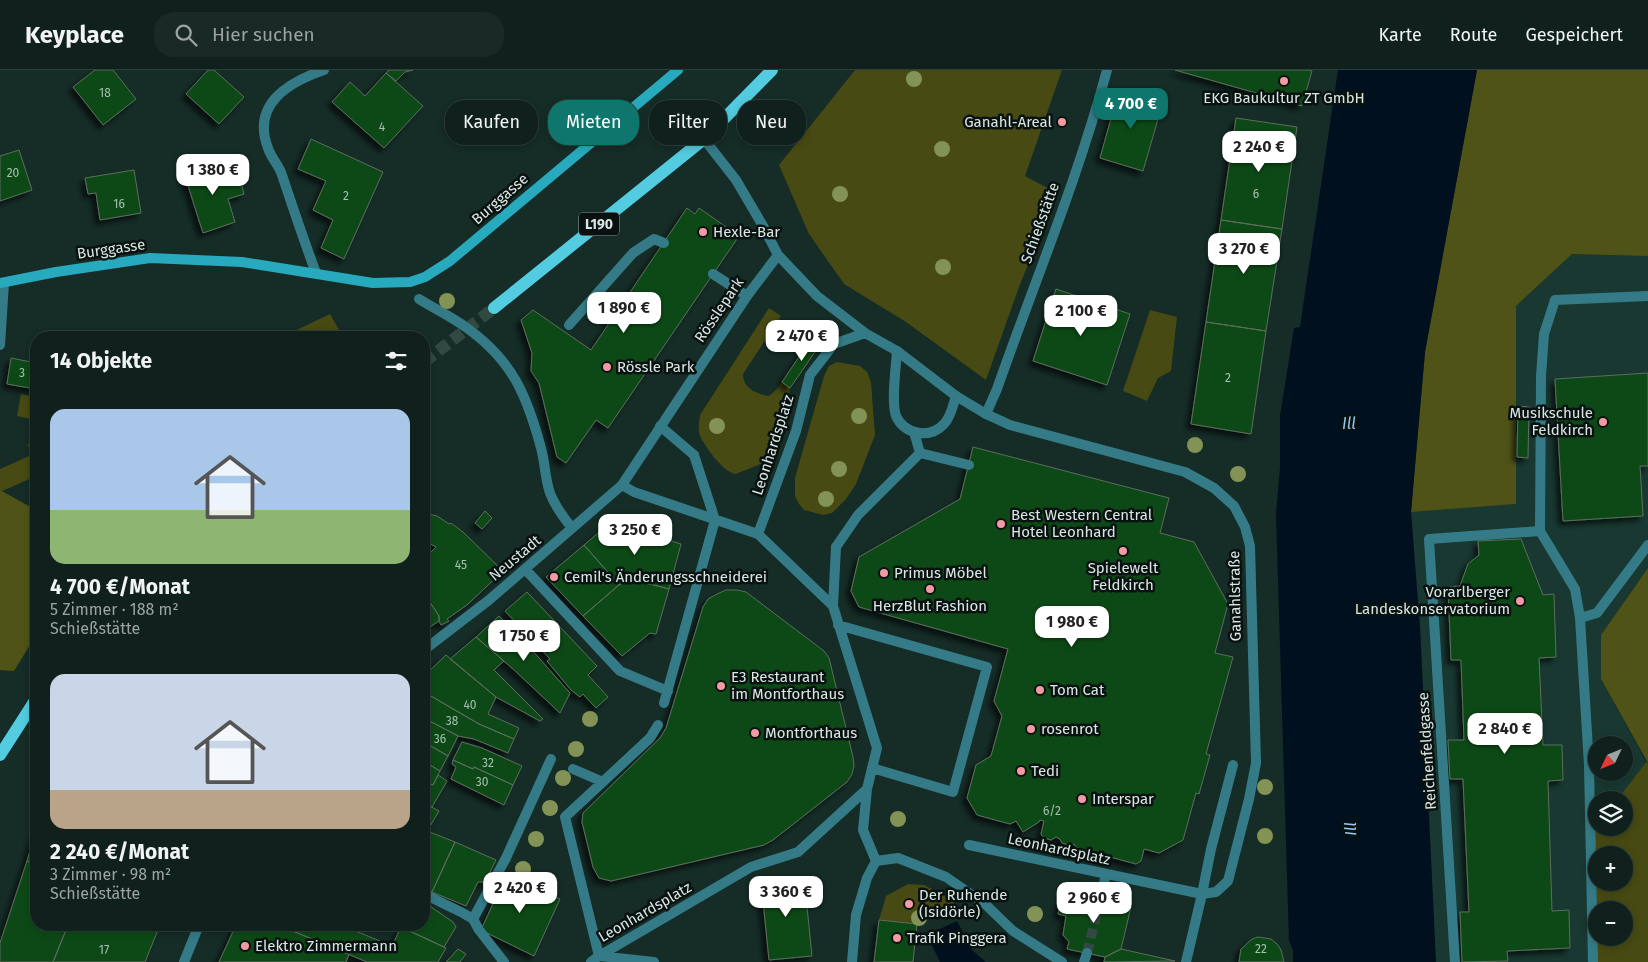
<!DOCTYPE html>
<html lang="de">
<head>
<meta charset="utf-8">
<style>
  :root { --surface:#10211d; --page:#192926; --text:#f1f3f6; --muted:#9ca3a4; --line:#303e3b; --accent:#0f766e }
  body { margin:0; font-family:"Fira Sans",sans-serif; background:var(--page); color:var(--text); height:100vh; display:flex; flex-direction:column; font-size:19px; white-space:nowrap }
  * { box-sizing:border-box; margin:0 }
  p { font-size:16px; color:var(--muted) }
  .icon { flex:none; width:28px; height:28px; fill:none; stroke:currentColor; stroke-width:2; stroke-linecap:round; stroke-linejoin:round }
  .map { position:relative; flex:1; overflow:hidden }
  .side { position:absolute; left:30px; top:261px; width:400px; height:600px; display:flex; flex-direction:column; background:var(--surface); border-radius:20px; box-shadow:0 2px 8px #0003,0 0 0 1px var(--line) }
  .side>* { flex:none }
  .hud { position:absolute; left:445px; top:30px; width:475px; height:45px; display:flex; gap:10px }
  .needle { width:32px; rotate:227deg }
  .buttons { position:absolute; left:1588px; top:666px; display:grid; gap:10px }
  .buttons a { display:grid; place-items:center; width:45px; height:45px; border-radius:50%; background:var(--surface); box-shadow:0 2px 8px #0003,0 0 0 1px var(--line); font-size:25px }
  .price { position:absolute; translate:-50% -42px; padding:0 11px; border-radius:10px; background:#fff; color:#222; font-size:16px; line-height:32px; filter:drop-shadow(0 1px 2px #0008) }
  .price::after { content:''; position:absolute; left:50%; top:30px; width:15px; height:11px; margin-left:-8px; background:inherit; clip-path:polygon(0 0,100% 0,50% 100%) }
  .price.active { background:var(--accent); color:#fff }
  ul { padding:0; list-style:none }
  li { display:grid; align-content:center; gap:10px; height:265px; padding:0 20px }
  li span { display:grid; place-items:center; height:155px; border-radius:15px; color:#555 }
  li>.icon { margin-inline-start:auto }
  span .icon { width:90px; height:90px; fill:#fffc; stroke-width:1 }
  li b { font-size:21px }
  h2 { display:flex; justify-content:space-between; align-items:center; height:60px; padding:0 20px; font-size:21px }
  .chip { padding:0 18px; border-radius:20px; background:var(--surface); box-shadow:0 2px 8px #0003,0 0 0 1px var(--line); font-size:18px; line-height:45px }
  .chip.active { background:var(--accent); color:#fff }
  header { display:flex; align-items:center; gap:30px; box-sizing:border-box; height:70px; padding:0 25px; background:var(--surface); border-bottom:1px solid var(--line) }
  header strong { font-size:24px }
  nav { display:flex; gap:28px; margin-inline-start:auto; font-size:18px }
  .search { width:350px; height:45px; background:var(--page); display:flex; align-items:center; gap:12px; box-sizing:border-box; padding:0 18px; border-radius:20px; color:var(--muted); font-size:19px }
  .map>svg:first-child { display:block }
</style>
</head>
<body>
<header>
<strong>Keyplace</strong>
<div class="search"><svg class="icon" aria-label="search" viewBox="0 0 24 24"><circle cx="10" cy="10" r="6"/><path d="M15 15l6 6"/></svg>Hier suchen</div>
<nav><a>Karte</a><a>Route</a><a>Gespeichert</a></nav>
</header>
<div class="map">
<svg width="1648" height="892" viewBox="0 0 1648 892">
  <defs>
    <filter id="shadow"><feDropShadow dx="-4.5" dy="4.5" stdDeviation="2.5" flood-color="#0009"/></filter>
  </defs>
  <rect width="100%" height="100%" fill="#152c27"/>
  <path fill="#183831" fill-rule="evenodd" d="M 1572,184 L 1648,186 L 1648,498 L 1601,565 L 1601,609 L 1646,692 L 1617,730 L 1596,730 L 1596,757 L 1590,765 L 1593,892 L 1435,892 L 1411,442 L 1516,434 L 1516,236 ZM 1596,675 L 1624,675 L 1624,702 L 1596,702 Z"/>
  <path fill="#474a12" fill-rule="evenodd" d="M 855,0 L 1062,0 L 1025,106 L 1057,123 L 1019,217 L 986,310 L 906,252 L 844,214 L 809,164 L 779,95 Z
    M 769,238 L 781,246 L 743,304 C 743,318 756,324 769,326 L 776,320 L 782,312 L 790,318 C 788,332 785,370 777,381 C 769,393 749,398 736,404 C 724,403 707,379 701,368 C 697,360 699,353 700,345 Z
    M 1150,240 L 1177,247 L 1171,301 L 1158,308 L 1147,331 L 1123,321 Z
    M 330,244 L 343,267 L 282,267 Z
    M 837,292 L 860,296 L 867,302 L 871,312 L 875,365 L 856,414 L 846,429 L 832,443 L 823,445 L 804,440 L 799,434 L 795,426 L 795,408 L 824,306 L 829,296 Z
    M 21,324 L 36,327 L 36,380 L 28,376 L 35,350 L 17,346 Z
    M 36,383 L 36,406 L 0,422 L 0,399 Z
    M 1646,692 L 1648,693 L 1648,892 L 1595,892 L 1590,765 L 1596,757 L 1624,758 L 1624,730 L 1617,730 ZM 1596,785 L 1624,785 L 1624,812 L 1596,812 ZM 1596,840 L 1624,840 L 1624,868 L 1596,868 Z
    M 908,814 L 924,815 L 956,832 L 917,854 L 879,850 L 886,826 Z"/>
  <path fill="#505317" d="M 1477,0 L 1648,0 L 1648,186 L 1572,184 L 1516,236 L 1516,434 L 1411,442 L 1425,282 Z
    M 0,420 L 36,440 L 36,565 L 14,601 L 0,600 Z
    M 1648,498 L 1648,693 L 1601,609 L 1601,565 Z"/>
  <path fill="#00101e" d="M 1338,0 L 1477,0 L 1425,282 L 1411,442 L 1420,556 L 1436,892 L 1293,892 L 1293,880 L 1289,871 L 1276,444 L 1280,398 L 1280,346 L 1294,258 L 1300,257 Z
    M 957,851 L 972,880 L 986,892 L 940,892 L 927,865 Z"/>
  <path fill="#0d4916" stroke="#5e6d5e" filter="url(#shadow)" d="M 95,0 L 113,0 L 136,29 L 103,55 L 73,17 Z
    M 208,0 L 214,0 L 244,27 L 219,54 L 186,24 Z
    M 389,0 L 413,0 L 405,2 L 396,11 L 386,3 Z
    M 1175,0 L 1309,0 L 1312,1 L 1302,36 Z
    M 386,3 L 423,36 L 384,78 L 332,32 L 350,12 L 365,26 Z
    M 1119,20 L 1163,32 L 1143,101 L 1100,88 Z
    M 796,36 L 801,41 L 789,52 L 784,47 Z
    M 1236,48 L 1297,57 L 1282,159 L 1221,150 Z
    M 311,69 L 383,102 L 344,189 L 321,178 L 333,150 L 313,140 L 326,111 L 298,99 Z
    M 19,80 L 32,120 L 0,131 L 0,86 Z
    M 220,92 L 225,109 L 239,105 L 244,124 L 228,129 L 235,152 L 203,163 L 184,103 Z
    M 134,100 L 141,143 L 100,150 L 96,123 L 88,124 L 85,108 Z
    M 687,138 L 695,144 L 699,138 L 739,166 L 608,358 L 596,350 L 566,393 L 557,387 L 539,313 L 531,301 L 532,283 L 521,250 L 533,240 L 591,280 Z
    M 1221,150 L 1282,159 L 1266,261 L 1206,252 Z
    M 1056,219 L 1130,244 L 1107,315 L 1033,291 Z
    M 1206,252 L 1266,261 L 1251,364 L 1191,354 Z
    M 813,266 L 822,272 L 790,318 L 782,312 Z
    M 11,288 L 36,293 L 36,319 L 7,314 Z
    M 1648,303 L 1648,396 L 1640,396 L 1643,446 L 1563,451 L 1555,309 Z
    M 1518,336 L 1529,337 L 1528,388 L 1517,387 Z
    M 973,377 L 1169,428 L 1160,463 L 1194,472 L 1228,534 L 1215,583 L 1233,587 L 1206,684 L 1210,685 L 1199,724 L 1196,723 L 1183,770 L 1159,783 L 1144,779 L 1141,791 L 1136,794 L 1077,778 L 1074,774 L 1071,776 L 1062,773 L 1060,769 L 1056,767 L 1051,770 L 1044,768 L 1041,764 L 1044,751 L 1040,750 L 1039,752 L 1023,762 L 1016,751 L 1010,754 L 977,745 L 967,728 L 976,695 L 991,686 L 1002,646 L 994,631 L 1008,579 L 859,537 L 851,521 L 859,487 L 960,429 Z
    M 485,441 L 492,448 L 482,459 L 475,453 Z
    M 424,443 L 437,446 L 449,454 L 451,453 L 463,462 L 503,501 L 467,535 L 447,549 L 449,551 L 441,555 L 439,551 L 439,546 L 424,523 L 424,489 L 436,477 L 424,470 Z
    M 616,454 L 681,474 L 669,519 L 631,509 L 619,515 L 584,475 L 605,457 Z
    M 1521,469 L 1543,525 L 1554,524 L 1556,587 L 1539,588 L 1543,675 L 1562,675 L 1563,710 L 1548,711 L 1552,841 L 1569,840 L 1570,878 L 1507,881 L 1508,891 L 1462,892 L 1460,842 L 1469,842 L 1463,709 L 1450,709 L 1448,670 L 1464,670 L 1461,590 L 1451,590 L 1448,517 L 1460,516 L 1468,494 L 1479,485 L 1478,471 Z
    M 584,475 L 619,515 L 583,546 L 546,507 Z
    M 631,509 L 669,519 L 656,564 L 650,563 L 622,586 L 583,546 L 619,515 Z
    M 726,520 L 737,520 L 746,522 L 824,581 L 829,588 L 853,687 L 854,696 L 852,704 L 847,712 L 773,770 L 764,775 L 611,811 L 599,808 L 593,797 L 582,752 L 583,743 L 660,668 L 666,658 L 703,537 L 708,529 L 717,524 Z
    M 527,522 L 597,596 L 588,605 L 608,627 L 596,638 L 583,624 L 580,627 L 571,620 L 547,591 L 550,589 L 505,541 Z
    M 424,523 L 439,546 L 439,551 L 424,561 Z
    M 499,546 L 531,579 L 570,623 L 560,643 L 513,599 L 476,567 Z
    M 476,567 L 504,591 L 494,600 L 543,649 L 540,651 L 496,627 L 450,589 Z
    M 446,585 L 496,627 L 488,644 L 519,658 L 514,669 L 479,654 L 424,622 L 424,606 Z
    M 424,622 L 479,654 L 514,669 L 508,683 L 474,669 L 458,666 L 424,648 Z
    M 424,648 L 458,666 L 448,686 L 424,672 Z
    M 424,672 L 448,686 L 440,701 L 430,695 L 428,697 L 424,694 Z
    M 462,672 L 482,678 L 522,696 L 513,715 L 474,697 L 473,699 L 453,690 Z
    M 453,690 L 473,699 L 474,697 L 513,715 L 504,735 L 451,709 L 456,697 L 452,694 Z
    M 424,694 L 428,697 L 430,695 L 440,701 L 433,715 L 424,711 Z
    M 438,705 L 447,711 L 432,737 L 424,733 L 424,711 L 433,715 Z
    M 424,733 L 439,741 L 429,758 L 424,756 Z
    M 36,761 L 36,795 L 27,791 Z
    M 427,761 L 455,772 L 432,822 L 424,818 L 424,768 Z
    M 455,772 L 496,790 L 485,812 L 478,812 L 466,836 L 432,822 Z
    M 27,791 L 36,795 L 36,855 L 68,855 L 53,892 L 0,892 L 0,873 Z
    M 507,803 L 560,829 L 534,886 L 481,860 Z
    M 804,807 L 812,886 L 769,890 L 761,811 Z
    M 1064,821 L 1131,837 L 1121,879 L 1105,887 L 1067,879 L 1069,872 L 1063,865 L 1066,846 L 1058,844 Z
    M 424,832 L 453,852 L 456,857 L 444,877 L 401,857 L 402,855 L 424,855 Z
    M 879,850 L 917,854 L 913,892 L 874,892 Z
    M 68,855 L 147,855 L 158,860 L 145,892 L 53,892 Z
    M 236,855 L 278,855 L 349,884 L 346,892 L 219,892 Z
    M 278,855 L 341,855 L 392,876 L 401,857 L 446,878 L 438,892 L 367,892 Z
    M 1258,867 L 1271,869 L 1277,874 L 1281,880 L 1284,892 L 1239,892 L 1241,879 L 1252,869 Z
    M 458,879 L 466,884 L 460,892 L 446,892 Z
    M 1121,879 L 1175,891 L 1104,892 L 1105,887 Z"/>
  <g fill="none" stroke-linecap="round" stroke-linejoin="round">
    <path stroke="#324843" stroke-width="10" stroke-dasharray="10 5" stroke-linecap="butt" d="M 1087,883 L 1100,830"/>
    <path stroke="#324843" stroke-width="12" stroke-dasharray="12 6" stroke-linecap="butt" d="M 424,292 L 494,238"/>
    <path stroke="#347b87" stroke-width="10" d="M 713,204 L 747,226
      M 569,255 L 633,183 L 654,169 L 664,173
      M 0,275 L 4,213
      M 897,281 C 896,297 891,332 896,346 C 905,365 930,369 944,354 C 951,347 953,335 956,326
      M 986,344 L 1010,355 L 1185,402 L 1214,418 L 1234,436 L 1245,457 L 1250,476 L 1256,693 L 1249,729 L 1228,811 L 1216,822 L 1202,824 L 1211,779 L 1233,695
      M 660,356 L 694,385
      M 914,362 L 920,383
      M 920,383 L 969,395
      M 836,477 L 858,445 L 920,383
      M 1580,548 L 1597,543 L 1648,475
      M 1455,892 L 1429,469 L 1540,461
      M 1593,892 L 1589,695 L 1580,548 L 1575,519 L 1540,461 L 1541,306 L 1544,264 L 1555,230 L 1648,226"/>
    <path stroke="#347b87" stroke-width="10" d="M 704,69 L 736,110 L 763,156 L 778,185 L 817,226 L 865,263 L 897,281 L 956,326 L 986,344 L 997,319 C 1034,213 1078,109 1107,0
      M 316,203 C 304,171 293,138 282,105 C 279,95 271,88 268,78 C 251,34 289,12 324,0
      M 419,229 C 435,239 452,247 467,258 C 513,291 527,326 541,378 C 545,392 545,409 550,423 C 555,436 563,447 572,458
      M 622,415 L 634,422 L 758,464 L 833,536
      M 758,464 L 796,361 L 810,305 L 834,274 L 865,263
      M 836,477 L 833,536 L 877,678 L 867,719 L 863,760 L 876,791
      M 525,499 L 620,601 L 668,621
      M 838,555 L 987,597 L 953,722 L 872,698
      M 424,580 L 489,530 L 622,415 L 747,226 L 778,185
      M 664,633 L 715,450 L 694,385
      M 658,655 L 650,668 L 565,747 L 599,886 L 751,797 L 798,782 L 867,719
      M 573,699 L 603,712
      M 969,775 L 1202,824 L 1186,892
      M 424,824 L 461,842 L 473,849 L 479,860 L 504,892
      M 1100,830 L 1106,804
      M 473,849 L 506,788 L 551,689
      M 184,892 L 199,855
      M 591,892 L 599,886 L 654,892
      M 852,892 L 856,845 L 867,808 L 876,791 L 898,788 L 946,807 L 985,834 L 1013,861 L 1062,892
      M 1084,892 L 1087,883"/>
    <path stroke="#28aabe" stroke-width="10" d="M 0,213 L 56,202 L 150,188 L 242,192 L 373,213 L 410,212 L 425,207 L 450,191 L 678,0"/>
    <path stroke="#53cbe0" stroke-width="12" d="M 494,238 L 704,69 L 772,0
      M 0,685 L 36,629"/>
  </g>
  <g fill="#839255">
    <circle cx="914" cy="9" r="8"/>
    <circle cx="942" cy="79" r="8"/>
    <circle cx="840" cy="124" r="8"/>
    <circle cx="943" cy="197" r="8"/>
    <circle cx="447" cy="231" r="8"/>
    <circle cx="859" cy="346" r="8"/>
    <circle cx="717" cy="356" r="8"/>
    <circle cx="1195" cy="375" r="8"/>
    <circle cx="839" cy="399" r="8"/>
    <circle cx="1238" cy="404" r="8"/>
    <circle cx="826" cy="429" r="8"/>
    <circle cx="590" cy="649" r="8"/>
    <circle cx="576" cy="679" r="8"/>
    <circle cx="563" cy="708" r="8"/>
    <circle cx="1265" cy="717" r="8"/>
    <circle cx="550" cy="738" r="8"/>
    <circle cx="898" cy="749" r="8"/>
    <circle cx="1265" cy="766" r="8"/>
    <circle cx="536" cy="769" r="8"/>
    <circle cx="523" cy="799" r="8"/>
    <circle cx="1035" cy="844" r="8"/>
    <circle cx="919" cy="848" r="8"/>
  </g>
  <g fill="#f49aa2" stroke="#091210" stroke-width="2">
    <circle cx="1284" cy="11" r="5"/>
    <circle cx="1062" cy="52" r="5"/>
    <circle cx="703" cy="162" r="5"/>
    <circle cx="607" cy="297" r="5"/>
    <circle cx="1603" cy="352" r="5"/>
    <circle cx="1001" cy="454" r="5"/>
    <circle cx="1123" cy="481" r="5"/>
    <circle cx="884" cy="503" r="5"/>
    <circle cx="554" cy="507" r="5"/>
    <circle cx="930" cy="519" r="5"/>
    <circle cx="1520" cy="531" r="5"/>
    <circle cx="721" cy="616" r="5"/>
    <circle cx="1040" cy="620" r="5"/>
    <circle cx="1031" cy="659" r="5"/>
    <circle cx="755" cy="663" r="5"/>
    <circle cx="1021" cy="701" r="5"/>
    <circle cx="1082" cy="729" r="5"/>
    <circle cx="909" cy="834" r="5"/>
    <circle cx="897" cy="868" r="5"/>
    <circle cx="245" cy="876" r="5"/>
  </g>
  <g text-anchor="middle" stroke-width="5" stroke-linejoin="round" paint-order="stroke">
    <g font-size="12" fill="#a6c0b0">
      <text x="105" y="27">18</text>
      <text x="382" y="61">4</text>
      <text x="13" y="107">20</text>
      <text x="1256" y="128">6</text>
      <text x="346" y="130">2</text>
      <text x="119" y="138">16</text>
      <text x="22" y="307">3</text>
      <text x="1228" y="312">2</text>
      <text x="461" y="499">45</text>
      <text x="470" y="639">40</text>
      <text x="452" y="655">38</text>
      <text x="440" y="673">36</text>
      <text x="488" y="697">32</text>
      <text x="482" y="716">30</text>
      <text x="1052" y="745">6/2</text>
      <text x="1261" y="883">22</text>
      <text x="104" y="884">17</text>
    </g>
    <rect fill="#091210" stroke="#9ba7a4" stroke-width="1" x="579" y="142.5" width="40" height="23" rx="4"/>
    <g font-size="14" font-weight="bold" fill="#d9e7e3">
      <text x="599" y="159">L190</text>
    </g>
    <g font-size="15" fill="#d9e7e3" stroke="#091210" text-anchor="start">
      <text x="1284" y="33" text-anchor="middle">EKG Baukultur ZT GmbH</text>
      <text x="1052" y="57" text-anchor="end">Ganahl-Areal</text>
      <text x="713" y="167">Hexle-Bar</text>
      <text x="617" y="302">Rössle Park</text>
      <text x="1593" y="348" text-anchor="end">Musikschule<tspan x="1593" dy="17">Feldkirch</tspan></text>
      <text x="1011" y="450">Best Western Central<tspan x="1011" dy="17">Hotel Leonhard</tspan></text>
      <text x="1123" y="503" text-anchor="middle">Spielewelt<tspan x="1123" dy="17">Feldkirch</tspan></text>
      <text x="894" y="508">Primus Möbel</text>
      <text x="564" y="512">Cemil's Änderungsschneiderei</text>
      <text x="1510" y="527" text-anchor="end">Vorarlberger<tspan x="1510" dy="17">Landeskonservatorium</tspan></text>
      <text x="930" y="541" text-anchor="middle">HerzBlut Fashion</text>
      <text x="731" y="612">E3 Restaurant<tspan x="731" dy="17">im Montforthaus</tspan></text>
      <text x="1050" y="625">Tom Cat</text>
      <text x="1041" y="664">rosenrot</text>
      <text x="765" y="668">Montforthaus</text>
      <text x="1031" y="706">Tedi</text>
      <text x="1092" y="734">Interspar</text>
      <text x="919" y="830">Der Ruhende<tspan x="919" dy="17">(Isidörle)</tspan></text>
      <text x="907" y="873">Trafik Pinggera</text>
      <text x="255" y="881">Elektro Zimmermann</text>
    </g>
    <g font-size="15" fill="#d9e7e3" stroke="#091210">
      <text transform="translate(500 129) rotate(-41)" y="5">Burggasse</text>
      <text transform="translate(1040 153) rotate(-70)" y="5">Schießstätte</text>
      <text transform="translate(111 179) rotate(-8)" y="5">Burggasse</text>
      <text transform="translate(719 240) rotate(-56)" y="5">Rösslepark</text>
      <text transform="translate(773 375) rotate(-72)" y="5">Leonhardsplatz</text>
      <text transform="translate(515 488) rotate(-40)" y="5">Neustadt</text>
      <text transform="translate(1235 526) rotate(-91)" y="5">Ganahlstraße</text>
      <text transform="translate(1427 681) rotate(-94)" y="5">Reichenfeldgasse</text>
      <text transform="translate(1059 779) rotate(12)" y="5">Leonhardsplatz</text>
      <text transform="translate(645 842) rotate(-30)" y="5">Leonhardsplatz</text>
    </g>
    <g font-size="16" font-style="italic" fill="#96c9f2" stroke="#091210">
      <text x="1349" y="359">Ill</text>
      <text transform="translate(1350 759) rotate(-92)" y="6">Ill</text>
    </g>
  </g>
</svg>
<div class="buttons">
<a><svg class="needle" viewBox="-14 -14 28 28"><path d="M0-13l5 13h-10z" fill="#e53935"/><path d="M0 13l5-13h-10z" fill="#9ca3a4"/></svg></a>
<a><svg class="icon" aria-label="layers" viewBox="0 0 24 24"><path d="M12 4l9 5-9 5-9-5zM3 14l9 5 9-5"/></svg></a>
<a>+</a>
<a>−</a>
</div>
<b class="price active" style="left:1131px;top:60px">4 700 €</b>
<b class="price" style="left:1259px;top:103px">2 240 €</b>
<b class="price" style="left:213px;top:126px">1 380 €</b>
<b class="price" style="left:1244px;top:205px">3 270 €</b>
<b class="price" style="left:624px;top:264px">1 890 €</b>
<b class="price" style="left:1081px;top:267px">2 100 €</b>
<b class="price" style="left:802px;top:292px">2 470 €</b>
<b class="price" style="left:635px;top:486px">3 250 €</b>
<b class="price" style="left:1072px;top:578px">1 980 €</b>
<b class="price" style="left:524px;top:592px">1 750 €</b>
<b class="price" style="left:1505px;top:685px">2 840 €</b>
<b class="price" style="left:520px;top:844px">2 420 €</b>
<b class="price" style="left:786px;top:848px">3 360 €</b>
<b class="price" style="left:1094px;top:854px">2 960 €</b>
<div class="hud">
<a class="chip">Kaufen</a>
<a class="chip active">Mieten</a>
<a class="chip">Filter</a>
<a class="chip">Neu</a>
</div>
<section class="side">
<h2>14 Objekte<svg class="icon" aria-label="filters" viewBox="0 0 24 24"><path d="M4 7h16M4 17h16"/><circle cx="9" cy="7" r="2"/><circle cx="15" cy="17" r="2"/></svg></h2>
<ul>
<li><span style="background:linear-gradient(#a9c7e8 65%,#8fb573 0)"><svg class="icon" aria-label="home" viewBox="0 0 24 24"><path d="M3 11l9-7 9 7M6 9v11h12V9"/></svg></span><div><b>4 700 €/Monat</b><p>5 Zimmer · 188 m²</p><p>Schießstätte</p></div></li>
<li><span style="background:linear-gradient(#c9d6e8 75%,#b9a48a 0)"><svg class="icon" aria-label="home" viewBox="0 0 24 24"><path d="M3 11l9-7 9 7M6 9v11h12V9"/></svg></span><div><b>2 240 €/Monat</b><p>3 Zimmer · 98 m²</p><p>Schießstätte</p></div></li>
</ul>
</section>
</div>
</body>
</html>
